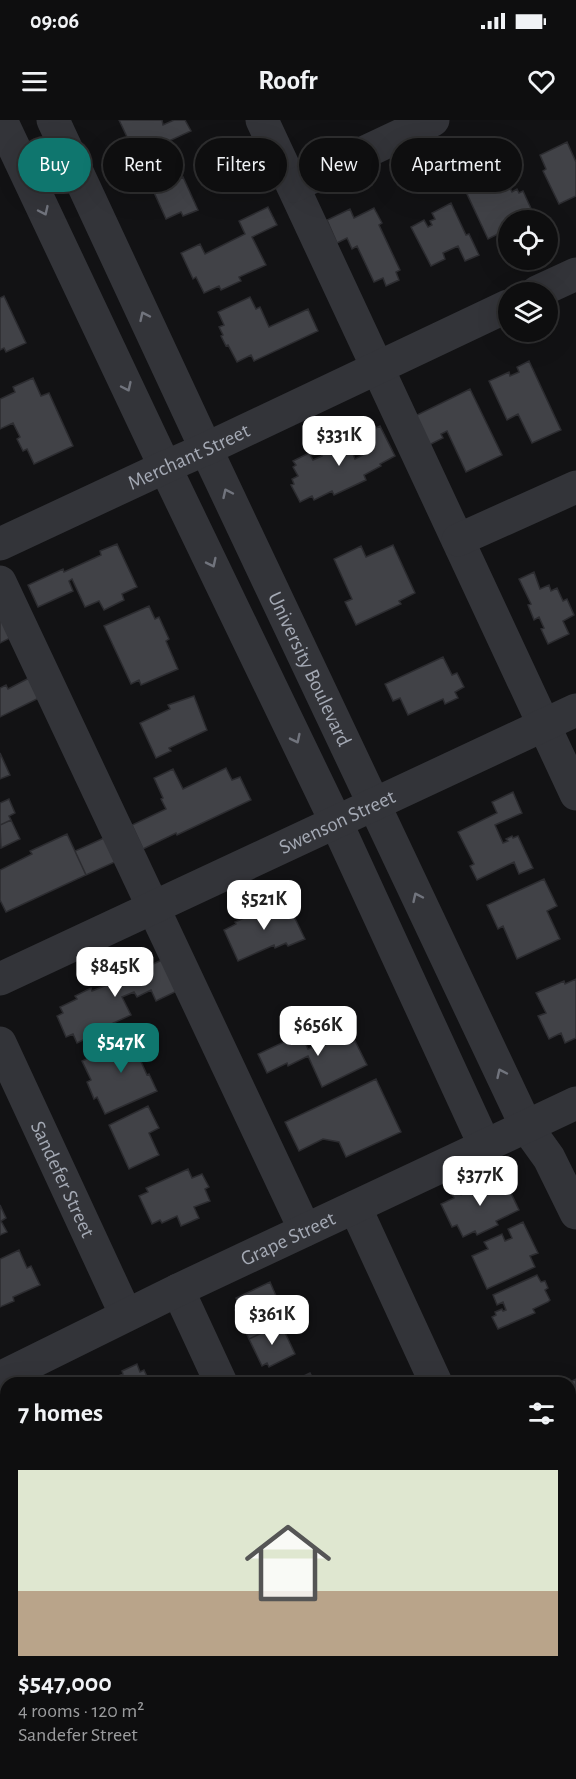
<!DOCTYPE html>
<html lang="en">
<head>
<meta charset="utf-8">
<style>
  :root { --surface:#0e0e0f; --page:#1c1c1d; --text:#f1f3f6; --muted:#9b9c9e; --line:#2e2e2f; --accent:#0f766e }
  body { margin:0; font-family:"Alegreya Sans",sans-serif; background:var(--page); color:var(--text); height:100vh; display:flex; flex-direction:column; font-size:22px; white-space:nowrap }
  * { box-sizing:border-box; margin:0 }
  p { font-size:20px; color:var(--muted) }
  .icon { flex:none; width:33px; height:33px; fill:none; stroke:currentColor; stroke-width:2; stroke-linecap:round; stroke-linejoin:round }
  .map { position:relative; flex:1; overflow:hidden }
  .details { position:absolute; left:0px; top:1257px; width:576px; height:402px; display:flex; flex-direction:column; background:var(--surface); border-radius:18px 18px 0 0; box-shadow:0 6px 24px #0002,0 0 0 2px var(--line) }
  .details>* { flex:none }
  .top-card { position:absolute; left:18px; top:18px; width:540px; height:54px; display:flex; gap:12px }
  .tools { position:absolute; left:498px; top:90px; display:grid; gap:12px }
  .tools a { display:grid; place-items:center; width:60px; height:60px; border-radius:50%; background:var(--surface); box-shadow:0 6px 24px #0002,0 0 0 2px var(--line); font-size:30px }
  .price { position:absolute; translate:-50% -51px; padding:0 14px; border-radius:12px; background:#fff; color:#222; font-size:20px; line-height:39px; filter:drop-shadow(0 2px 3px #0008) }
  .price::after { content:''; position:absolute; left:50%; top:36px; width:18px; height:14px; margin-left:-9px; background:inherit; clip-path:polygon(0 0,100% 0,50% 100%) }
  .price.selected { background:var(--accent); color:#fff }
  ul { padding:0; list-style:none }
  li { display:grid; align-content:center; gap:12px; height:318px; padding:0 18px }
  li+li { border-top:2px solid var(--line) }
  li span { display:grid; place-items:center; height:186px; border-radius:0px; color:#555 }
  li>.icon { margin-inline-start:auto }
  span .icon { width:108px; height:108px; fill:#fffc; stroke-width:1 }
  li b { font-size:26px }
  h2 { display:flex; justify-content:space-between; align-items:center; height:72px; padding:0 18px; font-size:26px }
  .chip { padding:0 21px; border-radius:27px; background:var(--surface); box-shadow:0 6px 24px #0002,0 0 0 2px var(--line); font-size:21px; line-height:54px }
  .chip.selected { background:var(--accent); color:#fff }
  .status { display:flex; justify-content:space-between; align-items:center; height:42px; padding:0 30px; background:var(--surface); direction:ltr }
  .status svg { height:16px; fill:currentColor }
  header { display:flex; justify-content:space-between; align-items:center; height:78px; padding:0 18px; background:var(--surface); font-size:27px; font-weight:600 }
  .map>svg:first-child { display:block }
</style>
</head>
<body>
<div class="status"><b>09:06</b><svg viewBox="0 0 49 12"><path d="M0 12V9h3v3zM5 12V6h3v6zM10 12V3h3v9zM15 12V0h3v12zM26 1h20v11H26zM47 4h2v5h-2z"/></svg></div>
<header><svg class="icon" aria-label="menu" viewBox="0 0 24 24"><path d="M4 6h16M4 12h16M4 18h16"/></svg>Roofr<svg class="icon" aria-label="heart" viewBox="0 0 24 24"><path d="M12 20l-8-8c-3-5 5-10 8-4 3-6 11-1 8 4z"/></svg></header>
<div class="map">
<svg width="576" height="1659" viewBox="0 0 576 1659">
  <rect width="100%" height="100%" fill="#121214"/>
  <path fill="#414247" stroke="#2c2c30" stroke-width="1.5" d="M 119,0 L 162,0 L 163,5 L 174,0 L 185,0 L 191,11 L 136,36 Z
    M 567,22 L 576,42 L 576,76 L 559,84 L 543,51 L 546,49 L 540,35 Z
    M 171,37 L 176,49 L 172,50 L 175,56 L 179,54 L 181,58 L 183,57 L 198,90 L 183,96 L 181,92 L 166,99 L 153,70 L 159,67 L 156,59 L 152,60 L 147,48 Z
    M 504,56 L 512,72 L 517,69 L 519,73 L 523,71 L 533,93 L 522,98 L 521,96 L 508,100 L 504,104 L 505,108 L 501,110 L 502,112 L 488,119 L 467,74 Z
    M 451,83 L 466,115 L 469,114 L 479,135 L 465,141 L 458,126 L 443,133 L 445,139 L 431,146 L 411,107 L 424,100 L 428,107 L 432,105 L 430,101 L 435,99 L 432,93 Z
    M 268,87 L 277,105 L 252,117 L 266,145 L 239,157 L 241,161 L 221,170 L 219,166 L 204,173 L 196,157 L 193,159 L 181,133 L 200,124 L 205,134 L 245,114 L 239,101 Z
    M 374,88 L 382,103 L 379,105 L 400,150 L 396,152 L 399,160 L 386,166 L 383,158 L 374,162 L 357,126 L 352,129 L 347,118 L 337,123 L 327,100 L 350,89 L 354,98 Z
    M 4,176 L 26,223 L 6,232 L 4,228 L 0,230 L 0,178 Z
    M 250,177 L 256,189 L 260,187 L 269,207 L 308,189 L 318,211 L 254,241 L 251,235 L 237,242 L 228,225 L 226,226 L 221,216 L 223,215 L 219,207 L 224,205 L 218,192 Z
    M 529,241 L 561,310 L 532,323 L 518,294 L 507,300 L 489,261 L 509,252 L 510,256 L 519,252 L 517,247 Z
    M 33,258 L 41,276 L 49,273 L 73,326 L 34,344 L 27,329 L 23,331 L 17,319 L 20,317 L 13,303 L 0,309 L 0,279 L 15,272 L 13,267 Z
    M 470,269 L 502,335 L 466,352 L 447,311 L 441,314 L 443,318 L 429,325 L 415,296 Z
    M 380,306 L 395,336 L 380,344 L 381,346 L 364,355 L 366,360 L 334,375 L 332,371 L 314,380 L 312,376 L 300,382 L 291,365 L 294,364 L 292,359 L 298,356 L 293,347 L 296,345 L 293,341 L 309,333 L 313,340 L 322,336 L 319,329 L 340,318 L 346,331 L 351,329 L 355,339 L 373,330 L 365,313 Z
    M 117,424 L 137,467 L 122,474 L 124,480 L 104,490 L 99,481 L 85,487 L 72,459 L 69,461 L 73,471 L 38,487 L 28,465 L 63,449 L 64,452 L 101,435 L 100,431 Z
    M 393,425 L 415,473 L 399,481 L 401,484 L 356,505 L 345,482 L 352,479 L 334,439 L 361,426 L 366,437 Z
    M 534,452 L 540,469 L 549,465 L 551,471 L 557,468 L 563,481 L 567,479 L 574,495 L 563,501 L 569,514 L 548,524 L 541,509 L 544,508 L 539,497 L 534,500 L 528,485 L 531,484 L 519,459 Z
    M 149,486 L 155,499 L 159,497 L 169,519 L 166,521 L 178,549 L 141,565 L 139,560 L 131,564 L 104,506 Z
    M 0,491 L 12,517 L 0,523 Z
    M 443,537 L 452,555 L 457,553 L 464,567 L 455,572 L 458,578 L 445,584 L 443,579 L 408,595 L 400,578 L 393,581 L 385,564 Z
    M 29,558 L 39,578 L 0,597 L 0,568 L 6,565 L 8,569 Z
    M 194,576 L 207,610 L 169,628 L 171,631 L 156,638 L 140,603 L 170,589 L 168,585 Z
    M 0,633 L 10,655 L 0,659 Z
    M 226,648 L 232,660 L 240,657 L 251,680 L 177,715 L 176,713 L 143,729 L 132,705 L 166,689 L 161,679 L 163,678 L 154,658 L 173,649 L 183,669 Z
    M 513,672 L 522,693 L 495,705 L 503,723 L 508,721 L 506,719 L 512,716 L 513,718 L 518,716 L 533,748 L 519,754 L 514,742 L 477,760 L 470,746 L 474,744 L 458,712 L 497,693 L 492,682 Z
    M 9,679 L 15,693 L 9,696 L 11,700 L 0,705 L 0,683 Z
    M 11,700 L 20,719 L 1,728 L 0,705 Z
    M 67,714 L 86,755 L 6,792 L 0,780 L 0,750 L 32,734 L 30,731 Z
    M 106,717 L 117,741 L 86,755 L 75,731 Z
    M 544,759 L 557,786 L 547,791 L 560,819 L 517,839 L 503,806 L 498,809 L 487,785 Z
    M 286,780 L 305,819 L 288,826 L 286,823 L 275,828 L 274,825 L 238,841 L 224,810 L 236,804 L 235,802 Z
    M 131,830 L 140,850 L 164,839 L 179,870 L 156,881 L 151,870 L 137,877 L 134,872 L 122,877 L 131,895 L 111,904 L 112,906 L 77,923 L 73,914 L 66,917 L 57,896 L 63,893 L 60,887 L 77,879 L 75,876 L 91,868 L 92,871 L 127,857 L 117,836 Z
    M 576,859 L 576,918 L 565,923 L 561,913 L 549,919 L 538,896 L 546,893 L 536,873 L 564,861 L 565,864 Z
    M 343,909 L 351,923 L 355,921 L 367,945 L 322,967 L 308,936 L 288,946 L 287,943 L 267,953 L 258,934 L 301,914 L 308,929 L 313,927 L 314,930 L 332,922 L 329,916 Z
    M 145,912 L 154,930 L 139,937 L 147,955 L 149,954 L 157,971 L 105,994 L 97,977 L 94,979 L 87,962 L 91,960 L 82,941 L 100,933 L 102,937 L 110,933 L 108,928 Z
    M 376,959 L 401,1012 L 346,1037 L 339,1022 L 323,1019 L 299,1031 L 285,1002 Z
    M 148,986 L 159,1008 L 149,1013 L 159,1035 L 129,1049 L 109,1005 Z
    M 188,1049 L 192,1058 L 202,1054 L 209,1067 L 205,1069 L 210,1081 L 194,1087 L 199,1098 L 181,1106 L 177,1096 L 162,1103 L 160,1100 L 152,1104 L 139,1076 L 148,1072 L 146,1068 Z
    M 496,1053 L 506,1073 L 510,1071 L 519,1090 L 496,1101 L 498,1105 L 477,1115 L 475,1111 L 463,1117 L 457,1105 L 452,1107 L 441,1084 L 454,1078 L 452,1074 L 459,1071 L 461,1075 L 481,1065 L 479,1061 Z
    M 0,1085 L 6,1098 L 1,1101 L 7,1112 L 0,1115 Z
    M 523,1102 L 538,1133 L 530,1136 L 535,1147 L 487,1169 L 472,1136 L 488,1129 L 484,1122 L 502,1114 L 505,1121 L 512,1118 L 508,1109 Z
    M 19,1130 L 27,1148 L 31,1146 L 40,1165 L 13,1177 L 14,1181 L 0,1187 L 0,1139 Z
    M 537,1155 L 541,1162 L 545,1161 L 548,1168 L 545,1170 L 550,1180 L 548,1182 L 533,1189 L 535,1193 L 498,1209 L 492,1197 L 496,1195 L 495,1192 L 502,1189 L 503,1191 L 506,1190 L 503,1182 L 497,1185 L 493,1175 Z
    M 270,1162 L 277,1178 L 270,1181 L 281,1204 L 249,1219 L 235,1190 L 241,1188 L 236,1178 Z
    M 281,1204 L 295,1234 L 269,1247 L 267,1243 L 262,1246 L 249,1219 Z
    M 137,1244 L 140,1252 L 144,1250 L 150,1263 L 96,1263 L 109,1257 L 110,1260 L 123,1254 L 122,1251 Z
    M 310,1253 L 315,1263 L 289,1263 Z
    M 576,1259 L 576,1297 L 570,1300 L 570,1263 L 568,1263 Z
    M 3,1314 L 6,1321 L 6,1394 L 0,1397 L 0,1315 Z"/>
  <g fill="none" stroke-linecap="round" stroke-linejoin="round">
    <g stroke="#333439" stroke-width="33">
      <path d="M 1,0 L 165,347 L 336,702 L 485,1026"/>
      <path id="s1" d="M 53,0 L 206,329 L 526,1006 L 549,1038 L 576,1093"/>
      <path d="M 262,0 L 576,674"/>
      <path d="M 293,66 L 433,0"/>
      <path d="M 537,172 L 576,154"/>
      <path d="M 458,420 L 576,367"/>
      <path id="s2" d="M 0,424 L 165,347 L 206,329 L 508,186"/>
      <path d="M 0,462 L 305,1110"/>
      <path id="s3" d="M 0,859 L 576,590"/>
      <path id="s4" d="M 0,923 L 126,1195"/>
      <path d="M 355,1087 L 436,1263"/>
      <path d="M 178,1170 L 221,1263"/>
      <path id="s5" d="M 0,1258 L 178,1170 L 576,983"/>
      <path d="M 570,1521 L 576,1518"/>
      <path d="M 570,1596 L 576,1593"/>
      <path d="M 164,1653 L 167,1659"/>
      <path d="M 401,1653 L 404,1659"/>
      <path d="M 40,1659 L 52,1653"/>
      <path d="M 269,1659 L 283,1653"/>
      <path d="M 438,1659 L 450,1653"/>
    </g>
  </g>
  <defs><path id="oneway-chevron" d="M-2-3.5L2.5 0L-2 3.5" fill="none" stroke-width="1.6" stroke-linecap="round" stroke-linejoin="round" transform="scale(1.5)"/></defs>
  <g stroke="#71747d">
    <use href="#oneway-chevron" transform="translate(44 91) rotate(65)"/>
    <use href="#oneway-chevron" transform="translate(144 196) rotate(-115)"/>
    <use href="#oneway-chevron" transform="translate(127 267) rotate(65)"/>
    <use href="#oneway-chevron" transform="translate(227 373) rotate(-115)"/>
    <use href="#oneway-chevron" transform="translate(212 443) rotate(64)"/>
    <use href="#oneway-chevron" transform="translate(296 619) rotate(64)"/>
    <use href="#oneway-chevron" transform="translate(417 777) rotate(-115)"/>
    <use href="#oneway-chevron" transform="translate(501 953) rotate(-115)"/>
  </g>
  <g text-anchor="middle" stroke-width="4.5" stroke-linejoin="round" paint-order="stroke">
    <g font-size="21" fill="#a4a9b4" stroke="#0d0d0f">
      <text dy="7" stroke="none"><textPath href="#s2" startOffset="208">Merchant Street</textPath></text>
      <text dy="7" stroke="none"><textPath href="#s1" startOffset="606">University Boulevard</textPath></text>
      <text dy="7" stroke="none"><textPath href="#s3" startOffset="372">Swenson Street</textPath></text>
      <text dy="7" stroke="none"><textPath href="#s4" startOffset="150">Sandefer Street</textPath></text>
      <text dy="7" stroke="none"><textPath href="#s5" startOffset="320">Grape Street</textPath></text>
    </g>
  </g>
</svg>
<div class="tools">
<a><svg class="icon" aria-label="locate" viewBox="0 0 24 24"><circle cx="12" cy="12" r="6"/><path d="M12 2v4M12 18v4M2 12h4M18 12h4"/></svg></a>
<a><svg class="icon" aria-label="layers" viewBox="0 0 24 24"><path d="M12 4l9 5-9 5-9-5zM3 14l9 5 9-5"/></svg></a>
</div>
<b class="price" style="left:339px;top:347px">$331K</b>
<b class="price" style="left:264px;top:811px">$521K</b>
<b class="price" style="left:115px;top:878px">$845K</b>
<b class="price" style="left:318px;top:937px">$656K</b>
<b class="price selected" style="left:121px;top:954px">$547K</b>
<b class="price" style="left:480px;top:1087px">$377K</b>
<b class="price" style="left:272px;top:1226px">$361K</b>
<div class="top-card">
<a class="chip selected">Buy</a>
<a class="chip">Rent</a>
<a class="chip">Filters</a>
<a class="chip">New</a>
<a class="chip">Apartment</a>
</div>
<section class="details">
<h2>7 homes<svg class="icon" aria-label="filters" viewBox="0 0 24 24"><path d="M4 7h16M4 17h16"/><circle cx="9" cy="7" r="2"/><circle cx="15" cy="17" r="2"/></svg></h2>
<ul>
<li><span style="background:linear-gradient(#dfe7d0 65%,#b9a48a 0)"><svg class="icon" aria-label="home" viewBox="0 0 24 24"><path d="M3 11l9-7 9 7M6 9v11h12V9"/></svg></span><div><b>$547,000</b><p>4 rooms · 120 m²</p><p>Sandefer Street</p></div></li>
</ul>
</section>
</div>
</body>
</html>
